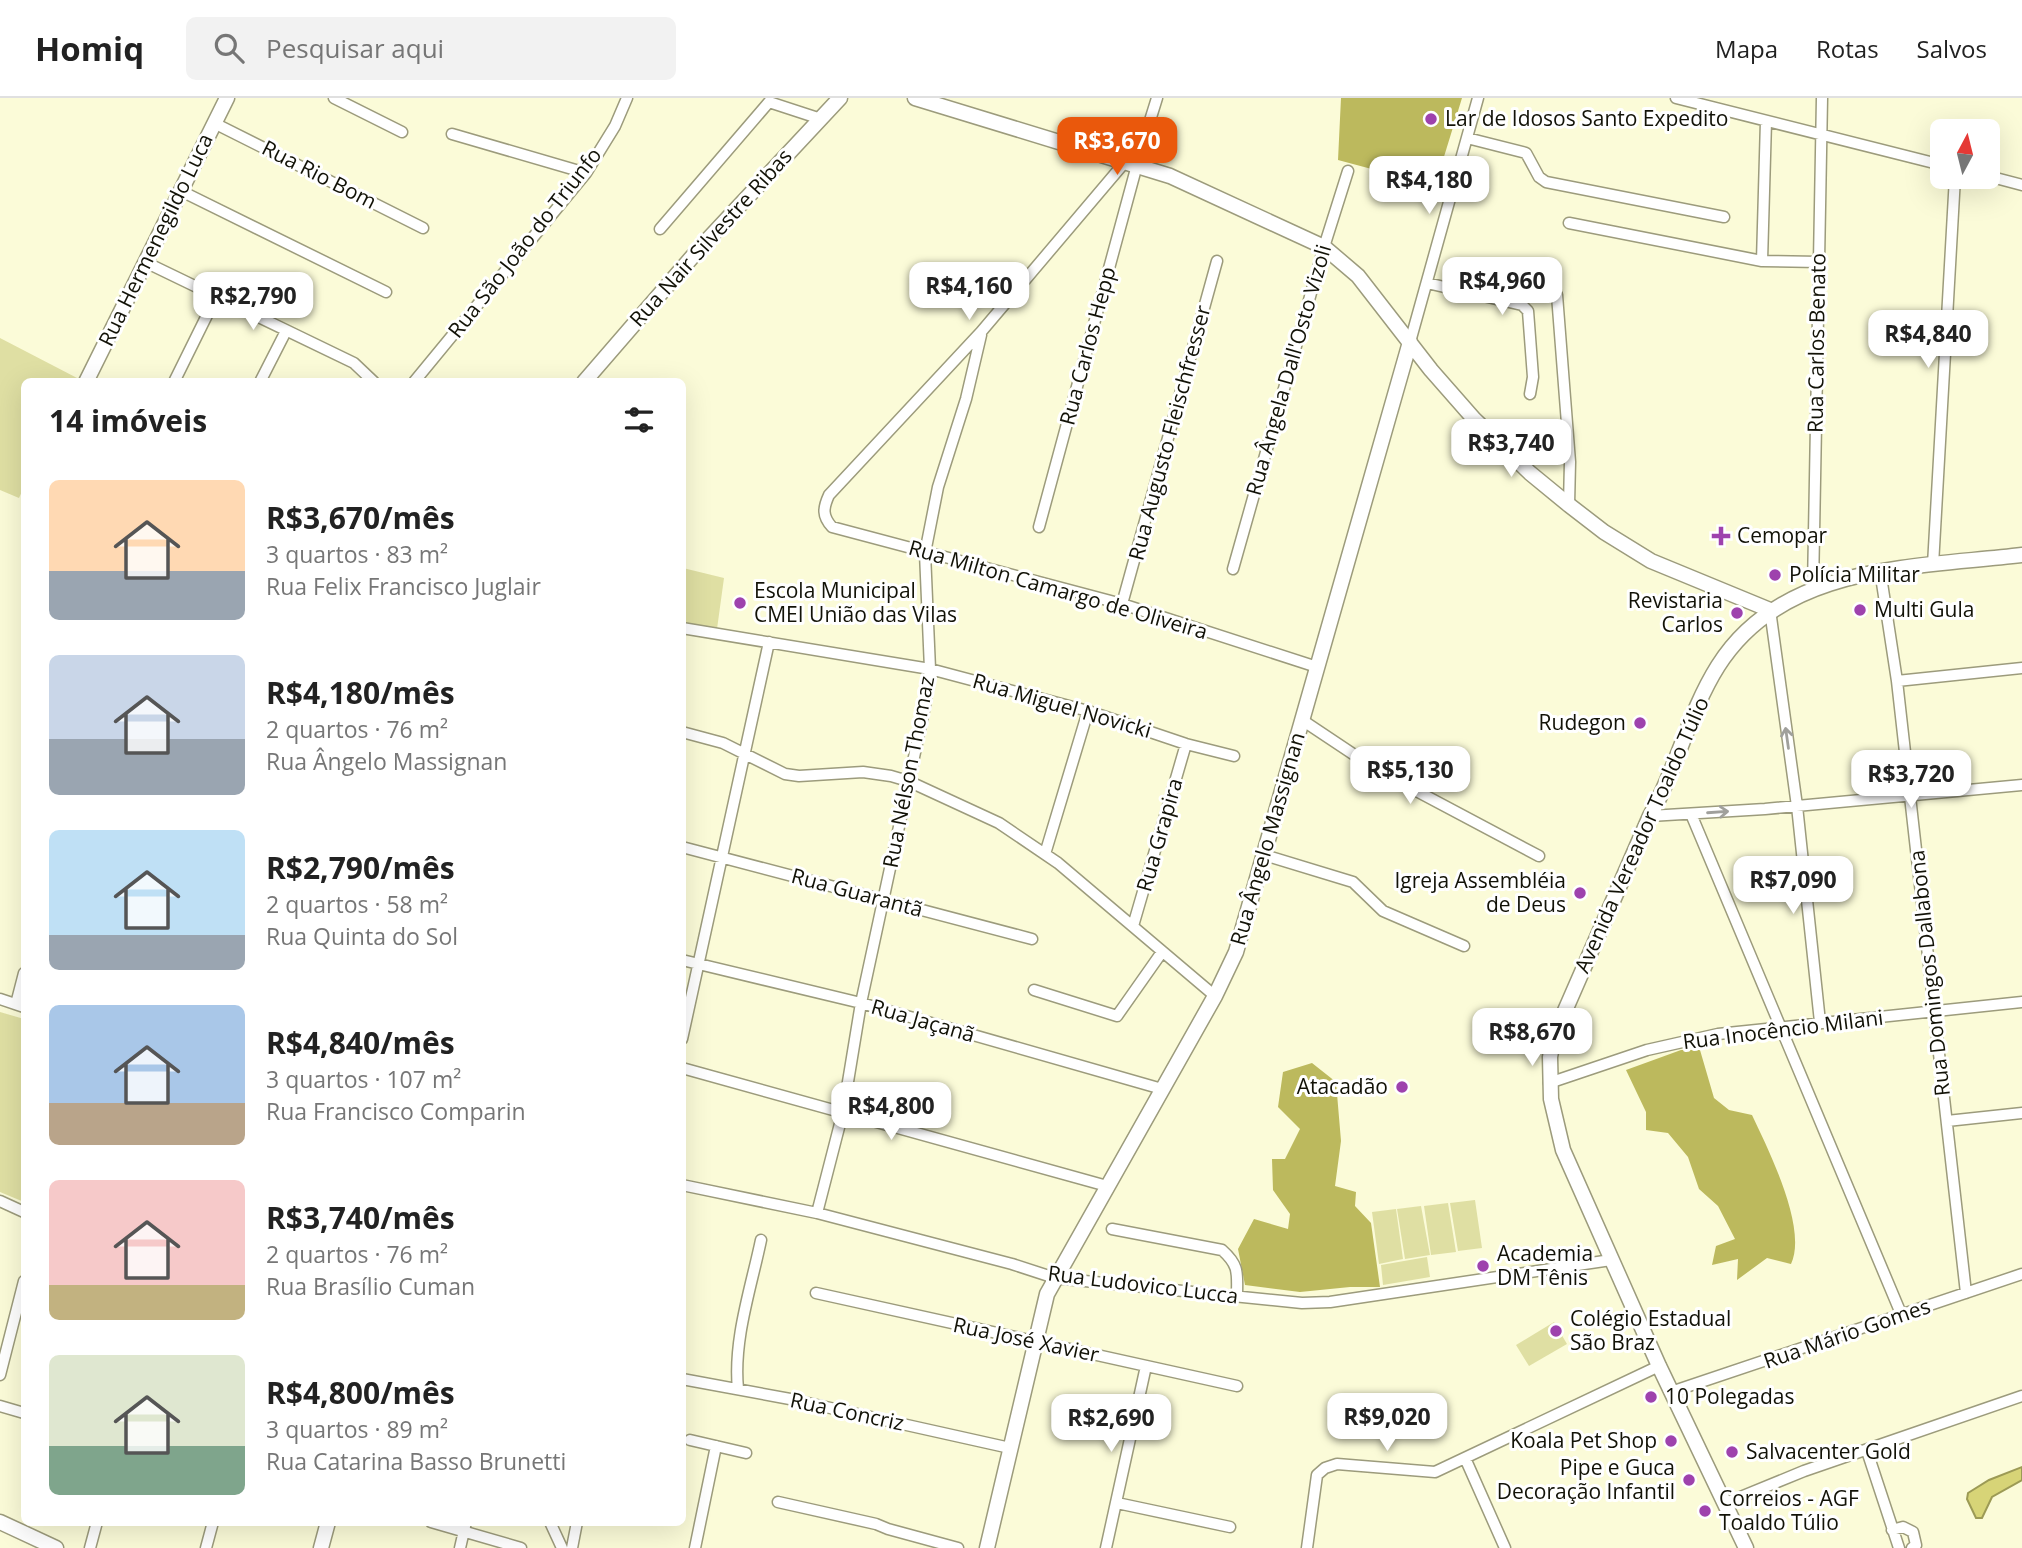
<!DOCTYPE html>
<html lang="pt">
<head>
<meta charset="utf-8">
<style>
  :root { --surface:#fff; --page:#f2f2f2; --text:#222; --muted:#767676; --line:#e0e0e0; --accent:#ea580c }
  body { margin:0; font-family:"Open Sans",sans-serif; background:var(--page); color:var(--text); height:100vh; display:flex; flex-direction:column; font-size:26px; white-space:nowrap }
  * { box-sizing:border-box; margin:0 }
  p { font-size:23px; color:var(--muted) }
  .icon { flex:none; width:38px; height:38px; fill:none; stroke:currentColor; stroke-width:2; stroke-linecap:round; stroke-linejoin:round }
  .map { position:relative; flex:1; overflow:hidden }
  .panel { position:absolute; left:21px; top:280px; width:665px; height:1148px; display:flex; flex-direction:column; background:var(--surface); border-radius:10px; box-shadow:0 7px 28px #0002 }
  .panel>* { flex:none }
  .needle { width:46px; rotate:7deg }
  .controls { position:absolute; left:1930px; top:21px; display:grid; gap:14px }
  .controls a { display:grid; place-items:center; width:70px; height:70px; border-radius:10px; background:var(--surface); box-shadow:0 7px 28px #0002; font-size:35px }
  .price { position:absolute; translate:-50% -60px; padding:0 16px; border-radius:14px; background:#fff; color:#222; font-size:23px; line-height:46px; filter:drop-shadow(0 2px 4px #0008) }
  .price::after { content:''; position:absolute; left:50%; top:42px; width:21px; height:16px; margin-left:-10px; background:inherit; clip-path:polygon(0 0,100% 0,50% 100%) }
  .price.on { background:var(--accent); color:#fff }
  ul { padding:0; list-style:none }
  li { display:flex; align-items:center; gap:21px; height:175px; padding:0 28px }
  li span { display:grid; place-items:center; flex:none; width:196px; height:140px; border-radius:10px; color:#555 }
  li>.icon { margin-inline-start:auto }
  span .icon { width:84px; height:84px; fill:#fffc; stroke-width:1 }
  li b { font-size:30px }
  h2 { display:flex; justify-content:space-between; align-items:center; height:84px; padding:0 28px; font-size:30px }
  header { display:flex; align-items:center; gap:42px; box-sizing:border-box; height:98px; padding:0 35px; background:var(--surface); border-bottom:2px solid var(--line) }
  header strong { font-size:33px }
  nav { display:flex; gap:38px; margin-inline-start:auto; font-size:24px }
  .search { width:490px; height:63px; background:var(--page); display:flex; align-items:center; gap:18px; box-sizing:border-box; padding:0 24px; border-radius:10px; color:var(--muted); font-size:26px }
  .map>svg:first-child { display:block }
</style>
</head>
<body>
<header>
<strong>Homiq</strong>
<div class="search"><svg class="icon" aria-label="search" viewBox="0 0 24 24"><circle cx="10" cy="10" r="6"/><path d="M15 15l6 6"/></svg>Pesquisar aqui</div>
<nav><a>Mapa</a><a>Rotas</a><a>Salvos</a></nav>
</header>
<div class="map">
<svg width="2022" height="1450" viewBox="0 0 2022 1450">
  <rect width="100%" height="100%" fill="#fbfbd8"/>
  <path fill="#dfdfa3" d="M 0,240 L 79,281 L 77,283 L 24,284 L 24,389 L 19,400 L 0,392 Z
    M 683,470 L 724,480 L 717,531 L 683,524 Z
    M 0,914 L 24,921 L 24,1104 L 0,1094 Z
    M 1475,1102 L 1482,1150 L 1458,1153 L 1450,1105 Z
    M 1448,1105 L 1456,1154 L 1431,1157 L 1424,1108 Z
    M 1421,1108 L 1430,1157 L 1405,1161 L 1397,1111 Z
    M 1396,1111 L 1403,1161 L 1379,1166 L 1372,1114 Z
    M 1427,1159 L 1430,1179 L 1383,1187 L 1381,1167 Z
    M 1554,1224 L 1567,1246 L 1529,1268 L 1516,1247 Z"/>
  <path fill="#bcb95d" d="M 1341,0 L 1462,0 L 1435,88 L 1338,62 Z
    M 1681,952 L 1700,952 L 1714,1000 L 1729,1012 L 1752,1017 C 1768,1051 1808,1130 1791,1166 L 1767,1160 L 1737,1182 L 1738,1161 L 1712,1167 L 1716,1148 L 1735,1141 L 1718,1108 L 1699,1091 L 1688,1059 L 1668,1035 L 1646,1032 L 1646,1014 L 1626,972 Z
    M 1312,965 L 1336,984 L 1341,1043 L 1335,1088 L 1356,1094 L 1355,1108 L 1371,1125 L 1380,1189 L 1350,1189 L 1300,1194 L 1245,1187 L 1238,1151 L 1254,1121 L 1288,1131 L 1290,1116 L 1273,1092 L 1272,1061 L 1285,1061 L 1300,1031 L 1278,1009 L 1283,974 Z"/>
  <path fill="#d7d477" stroke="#9c9a55" stroke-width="2" d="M 2022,1369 L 2022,1382 L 1992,1399 L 1982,1420 L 1976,1420 L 1967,1401 L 1968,1395 L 1989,1382 Z"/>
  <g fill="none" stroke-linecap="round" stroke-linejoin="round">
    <defs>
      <path id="street" d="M 334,0 L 402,34
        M 1676,0 L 1942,67
        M 214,25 L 423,130
        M 1148,29 L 1157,0
        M 452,36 L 586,75
        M 1467,40 L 1526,55 L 1539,79 L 1546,84 L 1724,119
        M 1125,64 L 981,234 L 829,397 C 823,410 822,418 832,429 L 1122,506 L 1317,569
        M 1988,78 L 2022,87
        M 181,93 L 386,194
        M 1569,125 L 1762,163 L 1819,164
        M 660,131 L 769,4 L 821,21
        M 1762,163 L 1766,23
        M 145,164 L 354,265 L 374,284
        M 1427,185 L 1522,207 L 1528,213 L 1533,279 L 1530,296
        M 1557,197 L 1570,364 L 1569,407
        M 1410,244 L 1478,0
        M 174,284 L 216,199
        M 260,284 L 286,233
        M 414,284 L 586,75 L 615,28 L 627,0
        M 1039,429 L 1137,67
        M 1933,467 L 1955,79
        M 1233,471 L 1324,149 L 1348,73
        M 1880,472 L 1897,583 L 1966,1195
        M 1813,490 L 1822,0
        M 1122,506 L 1217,163
        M 1770,512 L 1797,708 L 1820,924
        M 682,530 L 930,571 L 1088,613 L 1186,646 L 1234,658
        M 1897,583 L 2022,570
        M 1302,622 L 1377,672 L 1539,758
        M 682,634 L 723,645 L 785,676 L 799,678 L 863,674 L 891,678 L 908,683 L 999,725 L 1058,765 L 1215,898
        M 1691,716 L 1902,1218
        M 1650,718 L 1765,711 L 2022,687
        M 682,749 L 1032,841
        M 1045,756 L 1088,613
        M 1264,757 L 1353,784 L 1383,813 L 1464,848
        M 1133,828 L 1186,646
        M 682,862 L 861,905 L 1162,991
        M 1034,892 L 1117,918 L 1162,854
        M 0,901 L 24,909
        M 16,906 L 24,875
        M 682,941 L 769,544
        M 682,970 L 1107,1088
        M 1549,985 L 1647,952 L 1718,936 L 2022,904
        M 1947,1023 L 2022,1015
        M 682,1087 L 817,1115 L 1012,1166 L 1055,1180 L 1302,1205 L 1330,1204 L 1611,1162
        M 0,1103 L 24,1114
        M 817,1115 L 843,1014 L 861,905 L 925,608 L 930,571 L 925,455 L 938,389 L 966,301 L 981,237
        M 1112,1131 L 1222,1152 C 1240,1168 1237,1176 1237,1198
        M 816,1195 L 1237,1288
        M 0,1277 L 24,1183
        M 682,1281 L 790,1301 L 1010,1350
        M 738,1291 C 733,1242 751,1190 761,1142
        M 1671,1294 L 2022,1176
        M 0,1308 L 24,1315
        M 690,1342 L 746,1355
        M 1867,1353 L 1899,1450
        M 1465,1360 L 1505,1450
        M 778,1404 L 876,1426 L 888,1431 L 958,1450
        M 1117,1405 L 1230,1429
        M 1726,1405 L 1804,1373 L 2022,1298
        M 431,1424 L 521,1450
        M 550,1424 L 562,1450
        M 1892,1432 L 1903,1429 L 1913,1434 L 1916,1447 L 1912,1450
        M 90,1450 L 97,1424
        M 206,1450 L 213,1424
        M 460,1450 L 466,1424
        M 572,1450 L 577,1424
        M 695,1450 L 716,1348
        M 1106,1450 L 1146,1268
        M 1307,1450 L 1317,1377 L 1325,1370 L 1337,1366 L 1435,1374 L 1659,1268"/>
      <path id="secondary" d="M 915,0 L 1170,78 L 1324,149 L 1358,178 L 1431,272 L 1474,321 L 1530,375 L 1569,407 L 1604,434 L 1651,463 L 1770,512
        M 86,284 L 227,0
        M 584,284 L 699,151 L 840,0
        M 0,1424 L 56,1450
        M 321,1450 L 328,1424
        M 987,1450 L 1047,1196 L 1215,898 L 1236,854 L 1410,244
        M 1746,1450 L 1659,1268 L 1563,1052 L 1551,1001 L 1550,959 L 1554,938 L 1650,718 C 1677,670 1689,614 1718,568 C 1783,465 1915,470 2022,457"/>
    </defs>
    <use href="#street" stroke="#9c9b7c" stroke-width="13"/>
    <use href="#secondary" stroke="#9c9b7c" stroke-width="17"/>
    <use href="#street" stroke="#fff" stroke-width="10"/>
    <use href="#secondary" stroke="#fff" stroke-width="14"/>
  </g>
  <defs><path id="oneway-shaft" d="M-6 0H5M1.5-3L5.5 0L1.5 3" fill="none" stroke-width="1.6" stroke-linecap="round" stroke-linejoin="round" transform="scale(1.75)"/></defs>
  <g stroke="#a0a09c">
    <use href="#oneway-shaft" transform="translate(1787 640) rotate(-98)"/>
    <use href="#oneway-shaft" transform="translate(1718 714) rotate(-4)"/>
  </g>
  <g fill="#9e42ad" stroke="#fff" stroke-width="2.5">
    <circle cx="1431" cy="21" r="7"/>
    <path d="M1717.5 427.5h7v7h7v7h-7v7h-7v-7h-7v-7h7z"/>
    <circle cx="1775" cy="477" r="7"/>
    <circle cx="740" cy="505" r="7"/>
    <circle cx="1860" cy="512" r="7"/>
    <circle cx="1737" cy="515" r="7"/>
    <circle cx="1640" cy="625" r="7"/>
    <circle cx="1580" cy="795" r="7"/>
    <circle cx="1402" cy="989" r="7"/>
    <circle cx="1483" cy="1168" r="7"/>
    <circle cx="1556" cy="1233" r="7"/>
    <circle cx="1651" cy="1299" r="7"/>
    <circle cx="1671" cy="1343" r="7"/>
    <circle cx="1732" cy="1354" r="7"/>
    <circle cx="1689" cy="1382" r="7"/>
    <circle cx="1705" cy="1413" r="7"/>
  </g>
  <g text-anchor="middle" stroke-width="6" stroke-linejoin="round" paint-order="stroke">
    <g font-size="21" fill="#121207" stroke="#fff" text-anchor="start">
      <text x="1445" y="28">Lar de Idosos Santo Expedito</text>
      <text x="1737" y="445">Cemopar</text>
      <text x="1789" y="484">Polícia Militar</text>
      <text x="754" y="500">Escola Municipal<tspan x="754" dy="24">CMEI União das Vilas</tspan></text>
      <text x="1723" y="510" text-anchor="end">Revistaria<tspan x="1723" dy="24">Carlos</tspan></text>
      <text x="1874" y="519">Multi Gula</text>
      <text x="1626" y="632" text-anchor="end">Rudegon</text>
      <text x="1566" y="790" text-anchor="end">Igreja Assembléia<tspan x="1566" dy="24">de Deus</tspan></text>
      <text x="1388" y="996" text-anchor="end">Atacadão</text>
      <text x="1497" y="1163">Academia<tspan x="1497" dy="24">DM Tênis</tspan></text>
      <text x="1570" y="1228">Colégio Estadual<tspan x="1570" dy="24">São Braz</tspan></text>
      <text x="1665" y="1306">10 Polegadas</text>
      <text x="1657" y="1350" text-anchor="end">Koala Pet Shop</text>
      <text x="1746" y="1361">Salvacenter Gold</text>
      <text x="1675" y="1377" text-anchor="end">Pipe e Guca<tspan x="1675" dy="24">Decoração Infantil</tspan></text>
      <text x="1719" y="1408">Correios - AGF<tspan x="1719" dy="24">Toaldo Túlio</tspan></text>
    </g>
    <g font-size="21" fill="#121207" stroke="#fff">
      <text transform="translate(319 77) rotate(27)" y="7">Rua Rio Bom</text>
      <text transform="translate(711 140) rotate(-48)" y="7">Rua Nair Silvestre Ribas</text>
      <text transform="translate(156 142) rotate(-64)" y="7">Rua Hermenegildo Luca</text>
      <text transform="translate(525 145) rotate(-52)" y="7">Rua São João do Triunfo</text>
      <text transform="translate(1817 245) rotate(-89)" y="7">Rua Carlos Benato</text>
      <text transform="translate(1088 248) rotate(-75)" y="7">Rua Carlos Hepp</text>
      <text transform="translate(1289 272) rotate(-74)" y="7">Rua Ângela Dall'Osto Vizoli</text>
      <text transform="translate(1170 335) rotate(-75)" y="7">Rua Augusto Fleischfresser</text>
      <text transform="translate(1058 492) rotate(16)" y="7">Rua Milton Camargo de Oliveira</text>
      <text transform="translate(1062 608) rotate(16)" y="7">Rua Miguel Novicki</text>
      <text transform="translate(909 674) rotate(-79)" y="7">Rua Nélson Thomaz</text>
      <text transform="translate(1160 737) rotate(-74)" y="7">Rua Grapira</text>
      <text transform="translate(1642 737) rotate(-66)" y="7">Avenida Vereador Toaldo Túlio</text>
      <text transform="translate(1268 741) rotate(-74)" y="7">Rua Ângelo Massignan</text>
      <text transform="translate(857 795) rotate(15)" y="7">Rua Guarantã</text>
      <text transform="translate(1930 875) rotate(-96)" y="7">Rua Domingos Dallabona</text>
      <text transform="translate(923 923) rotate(16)" y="7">Rua Jaçanã</text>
      <text transform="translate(1783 932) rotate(-7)" y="7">Rua Inocêncio Milani</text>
      <text transform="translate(1143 1187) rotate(7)" y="7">Rua Ludovico Lucca</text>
      <text transform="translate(1847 1236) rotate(-19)" y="7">Rua Mário Gomes</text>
      <text transform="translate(1026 1242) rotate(12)" y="7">Rua José Xavier</text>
      <text transform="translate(847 1314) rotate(12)" y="7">Rua Concriz</text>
    </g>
  </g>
</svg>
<div class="controls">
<a><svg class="needle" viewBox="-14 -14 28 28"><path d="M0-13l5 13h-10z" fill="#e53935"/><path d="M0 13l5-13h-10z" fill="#767676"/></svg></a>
</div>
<b class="price on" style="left:1117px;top:79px">R$3,670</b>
<b class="price" style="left:1429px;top:118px">R$4,180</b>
<b class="price" style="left:1502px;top:219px">R$4,960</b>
<b class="price" style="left:969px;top:224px">R$4,160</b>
<b class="price" style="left:253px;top:234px">R$2,790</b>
<b class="price" style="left:1928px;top:272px">R$4,840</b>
<b class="price" style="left:1511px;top:381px">R$3,740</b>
<b class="price" style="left:1410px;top:708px">R$5,130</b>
<b class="price" style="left:1911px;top:712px">R$3,720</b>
<b class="price" style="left:1793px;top:818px">R$7,090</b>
<b class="price" style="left:1532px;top:970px">R$8,670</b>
<b class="price" style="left:891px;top:1044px">R$4,800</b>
<b class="price" style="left:1387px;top:1355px">R$9,020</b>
<b class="price" style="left:1111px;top:1356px">R$2,690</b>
<section class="panel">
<h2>14 imóveis<svg class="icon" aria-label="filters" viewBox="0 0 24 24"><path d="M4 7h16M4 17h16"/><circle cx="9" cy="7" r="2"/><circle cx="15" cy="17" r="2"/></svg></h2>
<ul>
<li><span style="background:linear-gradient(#ffd9b3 65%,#9aa5b1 0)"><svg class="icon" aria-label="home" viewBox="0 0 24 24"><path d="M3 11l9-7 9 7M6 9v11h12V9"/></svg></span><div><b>R$3,670/mês</b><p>3 quartos · 83 m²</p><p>Rua Felix Francisco Juglair</p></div></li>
<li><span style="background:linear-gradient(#c9d6e8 60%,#9aa5b1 0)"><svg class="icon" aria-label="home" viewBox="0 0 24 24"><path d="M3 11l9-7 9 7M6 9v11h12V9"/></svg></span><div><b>R$4,180/mês</b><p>2 quartos · 76 m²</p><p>Rua Ângelo Massignan</p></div></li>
<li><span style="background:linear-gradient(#bfe0f5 75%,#9aa5b1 0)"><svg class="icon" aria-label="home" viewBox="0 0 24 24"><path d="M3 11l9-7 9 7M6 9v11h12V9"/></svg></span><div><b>R$2,790/mês</b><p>2 quartos · 58 m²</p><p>Rua Quinta do Sol</p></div></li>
<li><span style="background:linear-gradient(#a9c7e8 70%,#b9a48a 0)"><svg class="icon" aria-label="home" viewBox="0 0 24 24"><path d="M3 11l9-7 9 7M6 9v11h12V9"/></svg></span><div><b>R$4,840/mês</b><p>3 quartos · 107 m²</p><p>Rua Francisco Comparin</p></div></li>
<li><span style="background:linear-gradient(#f6c9c9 75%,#c2b280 0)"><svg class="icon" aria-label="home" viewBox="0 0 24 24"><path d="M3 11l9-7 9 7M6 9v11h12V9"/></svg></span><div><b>R$3,740/mês</b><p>2 quartos · 76 m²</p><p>Rua Brasílio Cuman</p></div></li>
<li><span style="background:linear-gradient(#dfe7d0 65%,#7fa58c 0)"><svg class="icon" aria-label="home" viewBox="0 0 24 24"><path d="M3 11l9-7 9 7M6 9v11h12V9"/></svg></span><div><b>R$4,800/mês</b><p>3 quartos · 89 m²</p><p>Rua Catarina Basso Brunetti</p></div></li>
</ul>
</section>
</div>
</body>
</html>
